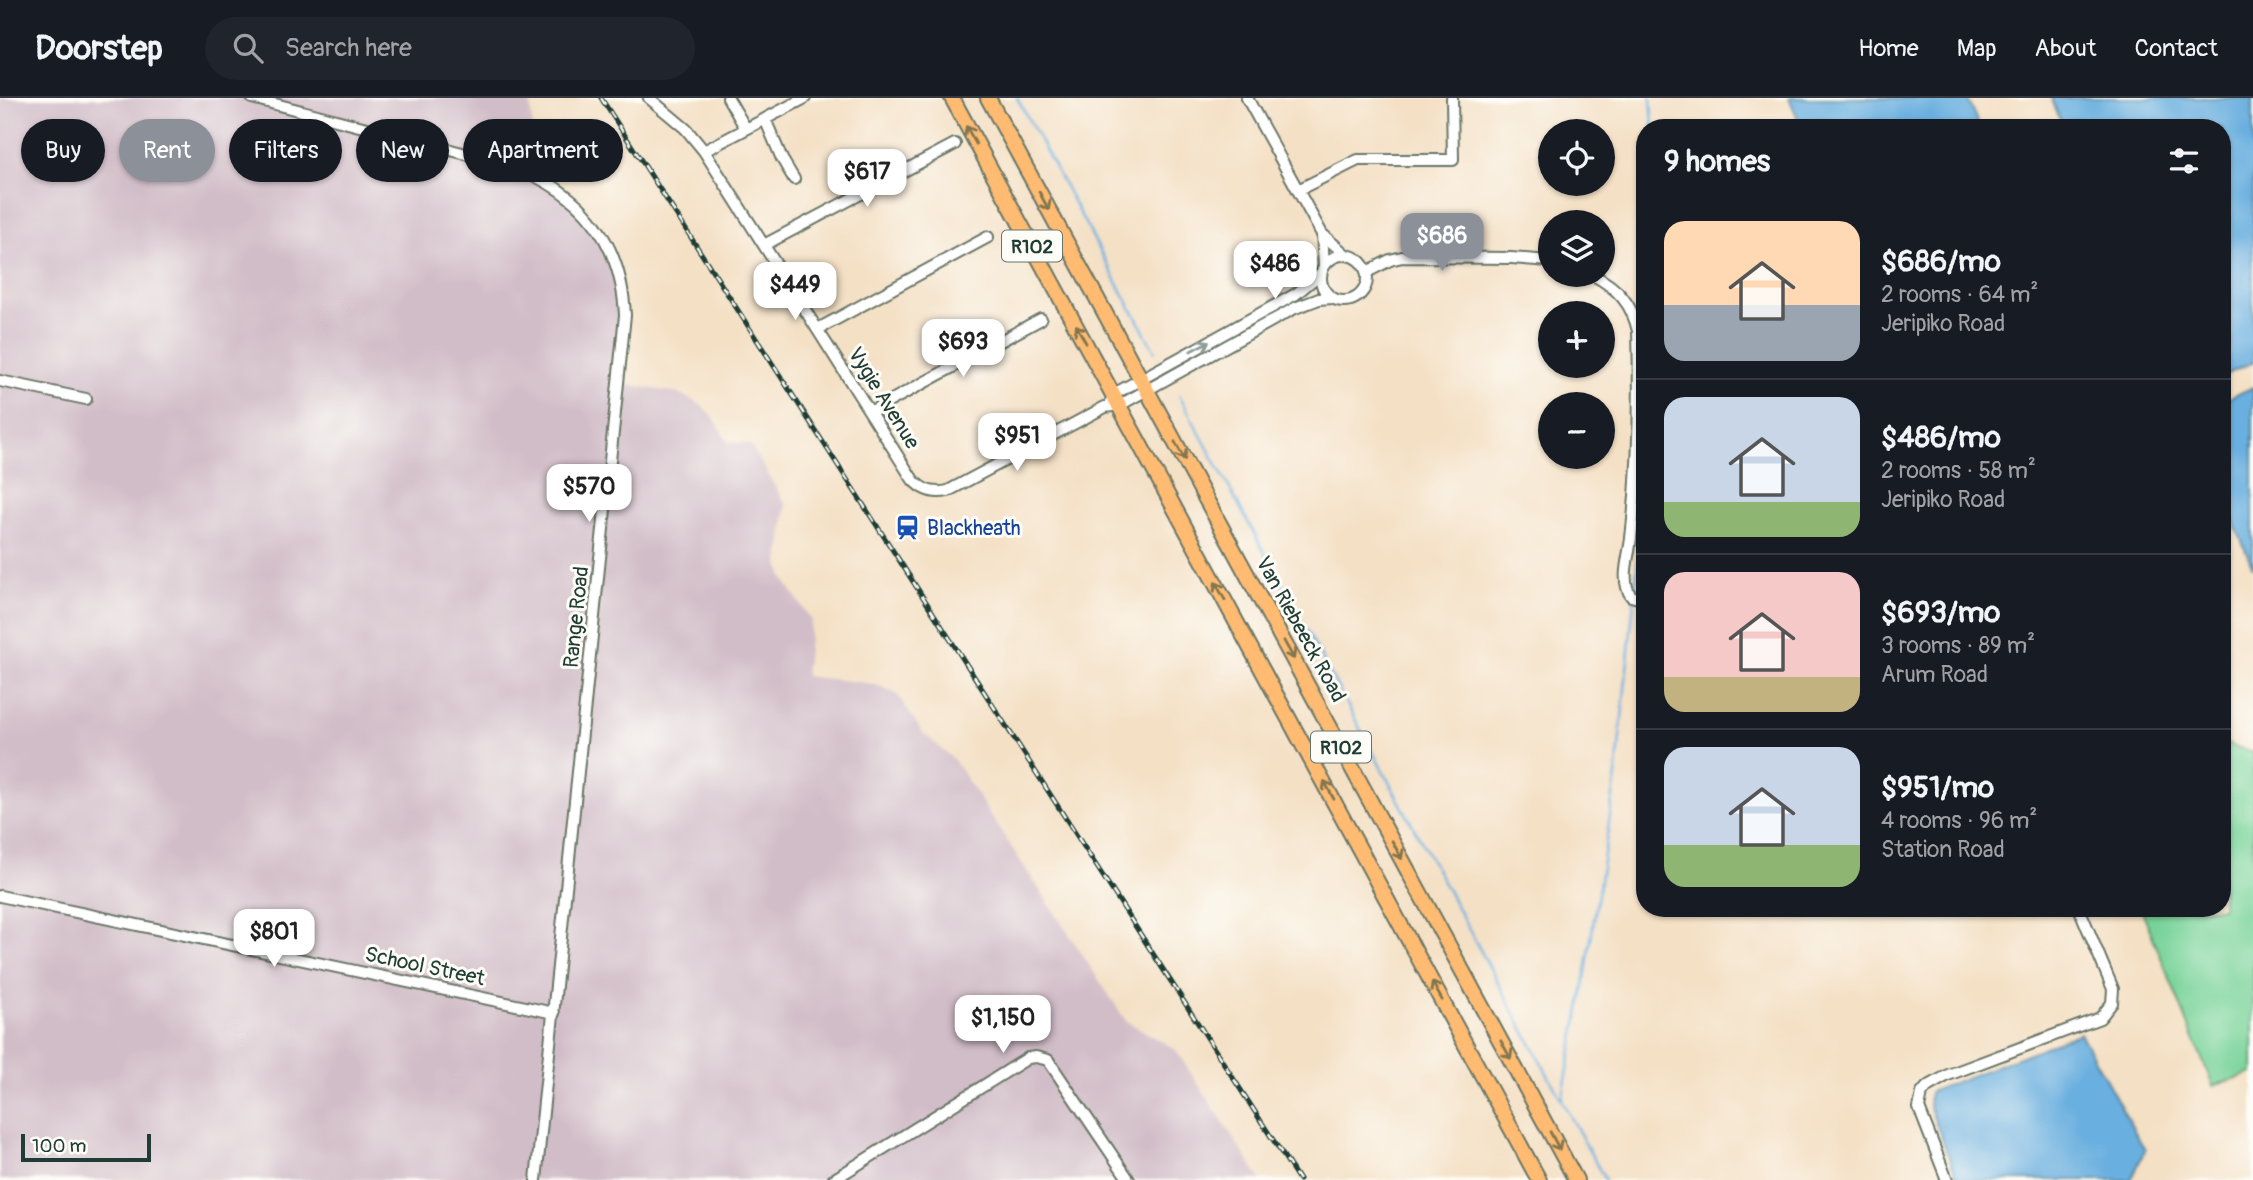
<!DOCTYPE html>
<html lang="en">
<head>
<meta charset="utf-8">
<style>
  :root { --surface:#171b24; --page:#20242c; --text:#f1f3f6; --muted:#9ea1a6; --line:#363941; --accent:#8c9099 }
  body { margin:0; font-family:Pangolin,sans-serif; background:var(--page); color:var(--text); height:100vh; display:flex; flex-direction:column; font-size:26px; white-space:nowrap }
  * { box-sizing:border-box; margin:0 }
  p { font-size:23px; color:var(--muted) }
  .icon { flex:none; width:38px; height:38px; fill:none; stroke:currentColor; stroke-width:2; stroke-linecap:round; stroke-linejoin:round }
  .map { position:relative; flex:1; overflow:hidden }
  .sheet { position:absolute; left:1636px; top:21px; width:595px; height:798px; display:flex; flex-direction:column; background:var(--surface); border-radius:28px; box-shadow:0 2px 5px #0004 }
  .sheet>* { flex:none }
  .banner { position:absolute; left:21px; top:21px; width:665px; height:63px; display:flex; gap:14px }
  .tools { position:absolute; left:1538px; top:21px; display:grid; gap:14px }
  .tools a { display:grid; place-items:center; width:77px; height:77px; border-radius:50%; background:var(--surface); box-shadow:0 2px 5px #0004; font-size:35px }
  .scale { position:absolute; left:21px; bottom:18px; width:130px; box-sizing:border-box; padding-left:7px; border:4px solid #1f3d34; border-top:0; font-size:19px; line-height:24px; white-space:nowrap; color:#1f3d34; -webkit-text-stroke:5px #fdfcf7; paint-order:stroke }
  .price { position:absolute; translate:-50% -60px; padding:0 16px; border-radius:14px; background:#fff; color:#222; font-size:23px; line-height:46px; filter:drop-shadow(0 2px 4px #0008) }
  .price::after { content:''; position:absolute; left:50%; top:42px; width:21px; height:16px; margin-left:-10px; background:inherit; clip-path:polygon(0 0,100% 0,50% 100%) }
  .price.selected { background:var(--accent); color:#fff }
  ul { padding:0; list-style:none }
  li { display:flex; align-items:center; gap:21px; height:175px; padding:0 28px }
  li+li { border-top:2px solid var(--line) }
  li span { display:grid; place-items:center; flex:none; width:196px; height:140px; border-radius:21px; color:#555 }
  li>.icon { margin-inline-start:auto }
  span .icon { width:84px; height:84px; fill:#fffc; stroke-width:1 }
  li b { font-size:30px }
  h2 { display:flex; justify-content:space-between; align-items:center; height:84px; padding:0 28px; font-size:30px }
  .pill { padding:0 24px; border-radius:32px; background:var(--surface); box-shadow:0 2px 5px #0004; font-size:24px; line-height:63px }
  .pill.selected { background:var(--accent); color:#fff }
  header { display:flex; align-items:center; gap:42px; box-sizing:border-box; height:98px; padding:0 35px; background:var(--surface); border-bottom:2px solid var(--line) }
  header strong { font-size:33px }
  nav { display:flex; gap:38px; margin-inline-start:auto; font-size:24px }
  .search { width:490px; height:63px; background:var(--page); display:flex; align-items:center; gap:18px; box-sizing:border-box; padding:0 24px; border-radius:38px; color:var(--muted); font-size:26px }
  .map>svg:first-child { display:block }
</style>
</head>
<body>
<header>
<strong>Doorstep</strong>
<div class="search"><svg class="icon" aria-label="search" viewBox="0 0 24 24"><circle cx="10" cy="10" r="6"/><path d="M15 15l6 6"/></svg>Search here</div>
<nav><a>Home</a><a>Map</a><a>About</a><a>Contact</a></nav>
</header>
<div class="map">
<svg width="2253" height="1082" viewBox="0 0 2253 1082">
  <rect width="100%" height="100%" fill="#fdfcf7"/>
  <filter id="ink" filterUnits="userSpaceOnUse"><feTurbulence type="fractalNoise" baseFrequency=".0143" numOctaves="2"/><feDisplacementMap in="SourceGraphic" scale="14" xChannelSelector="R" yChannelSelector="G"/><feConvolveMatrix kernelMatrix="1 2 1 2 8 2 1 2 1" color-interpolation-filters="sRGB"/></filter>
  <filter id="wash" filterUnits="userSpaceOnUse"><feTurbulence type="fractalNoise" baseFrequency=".00686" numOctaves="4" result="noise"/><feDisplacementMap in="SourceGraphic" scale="28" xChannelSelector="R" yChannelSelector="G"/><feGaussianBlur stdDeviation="1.57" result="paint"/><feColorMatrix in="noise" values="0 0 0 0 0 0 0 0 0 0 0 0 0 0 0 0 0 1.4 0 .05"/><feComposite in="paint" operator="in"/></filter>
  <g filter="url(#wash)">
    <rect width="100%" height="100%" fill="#f4e0c5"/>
    <path fill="#d1bdc8" d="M 0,0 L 523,0 L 530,4 L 537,76 L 604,139 L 626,217 L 624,286 L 678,295 L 701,307 L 714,320 L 728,344 L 750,346 L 786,407 L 779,465 L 783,480 L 811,522 L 805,578 L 866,585 L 882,589 L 897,596 L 922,634 L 954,662 L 1126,923 L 1175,951 L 1261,1082 L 0,1082 Z"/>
    <path fill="#78d399" stroke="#4c8866" stroke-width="2" d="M 2223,645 L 2253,654 L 2253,975 L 2213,988 L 2141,810 L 2222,810 Z"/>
    <path fill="#69afdf" stroke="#44768a" stroke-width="2" d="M 1789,0 L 1967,0 L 1980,30 L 1802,30 Z
      M 2051,0 L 2253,0 L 2253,264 L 2223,278 L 2222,30 L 2064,30 Z
      M 2253,289 L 2253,470 L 2223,398 L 2223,303 Z
      M 2080,935 L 2145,1052 L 2132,1080 L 2128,1082 L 1958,1082 L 1929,1008 L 1930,994 Z"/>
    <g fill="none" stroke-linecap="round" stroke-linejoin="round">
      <path stroke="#69afdf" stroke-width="2.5" d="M 1017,0 L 1155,254
        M 1651,0 L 1653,30
        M 1179,297 L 1605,1082
        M 1635,495 L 1645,384
        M 1562,1002 L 1582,900 L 1616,678 L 1634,503"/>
    </g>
  </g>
  <g filter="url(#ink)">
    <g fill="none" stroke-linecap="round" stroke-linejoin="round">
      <defs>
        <path id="minor" d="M 252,0 L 512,68 C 581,94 621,141 625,217 L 536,1082
          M 649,0 L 686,31 L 704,53 L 913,382 C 923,393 934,396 948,393 L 1105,309 L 1120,307 L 1295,210 L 1319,201 L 1332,200
          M 728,0 L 746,31
          M 1247,0 L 1322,136 L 1346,157
          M 765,21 L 782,61 L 794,81
          M 704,53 L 805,0
          M 1298,92 L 1358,62 L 1453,62 L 1452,0
          M 1322,136 L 1324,168
          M 764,147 L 955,46
          M1321 180a23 23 0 1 1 46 0a23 23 0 1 1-46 0Z
          M 1367,174 L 1390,162 L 1402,159 L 1511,160 L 1550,163
          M 1593,177 C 1618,190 1632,206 1638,233 C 1640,302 1639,372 1631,440 C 1629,459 1620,482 1631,498 L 1645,502
          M 818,231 L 988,139
          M 0,283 L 86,301
          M 1111,303 L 1114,296 L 1296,196 L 1321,175
          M 870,314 L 1041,221
          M 0,798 L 554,915
          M 833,1082 L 1028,960 L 1036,959 L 1048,962 L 1129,1082
          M 1947,1082 L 1919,1010 L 1922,995 L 1927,989 L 1948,977 L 2100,920 L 2112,905 L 2113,891 L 2079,810"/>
        <path id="major" d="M 952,0 L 1539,1082
          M 988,0 L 1576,1082"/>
      </defs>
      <use href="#minor" stroke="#6a7667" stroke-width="14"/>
      <use href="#major" stroke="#6a7667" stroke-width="18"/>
      <use href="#minor" stroke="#fff" stroke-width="10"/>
      <use href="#major" stroke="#febb71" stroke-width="14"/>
      <defs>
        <path id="rail" d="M 601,0 L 1299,1082"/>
      </defs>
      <use href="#rail" stroke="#1f3d34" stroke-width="5"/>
      <use href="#rail" stroke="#fdfcf7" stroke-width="2.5" stroke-dasharray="8" stroke-linecap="butt"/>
    </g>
    <defs><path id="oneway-shaft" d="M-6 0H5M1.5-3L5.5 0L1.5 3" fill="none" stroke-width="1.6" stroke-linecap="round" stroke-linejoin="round" transform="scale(1.75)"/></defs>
    <g stroke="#83764f">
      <use href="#oneway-shaft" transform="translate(971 37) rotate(-119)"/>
      <use href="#oneway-shaft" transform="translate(1044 103) rotate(62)"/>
      <use href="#oneway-shaft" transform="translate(1081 236) rotate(-119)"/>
      <use href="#oneway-shaft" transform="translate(1180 353) rotate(61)"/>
      <use href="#oneway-shaft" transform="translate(1220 493) rotate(-119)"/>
      <use href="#oneway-shaft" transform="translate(1289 552) rotate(61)"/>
      <use href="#oneway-shaft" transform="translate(1329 692) rotate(-118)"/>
      <use href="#oneway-shaft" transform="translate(1397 752) rotate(62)"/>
      <use href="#oneway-shaft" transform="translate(1437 893) rotate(-119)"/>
      <use href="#oneway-shaft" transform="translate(1506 952) rotate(61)"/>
      <use href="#oneway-shaft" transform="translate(1555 1043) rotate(62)"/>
    </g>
    <use stroke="#8f9e9a" href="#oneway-shaft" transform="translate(1200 248) rotate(-28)"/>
  </g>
  <defs>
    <symbol id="station-bare" viewBox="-9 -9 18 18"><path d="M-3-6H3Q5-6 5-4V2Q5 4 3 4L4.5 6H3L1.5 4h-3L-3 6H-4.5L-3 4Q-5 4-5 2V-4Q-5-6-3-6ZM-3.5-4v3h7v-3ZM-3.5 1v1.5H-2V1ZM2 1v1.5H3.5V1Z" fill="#1a4fb4" stroke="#fdfcf7" stroke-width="2.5" paint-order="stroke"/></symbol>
  </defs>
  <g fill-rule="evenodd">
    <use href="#station-bare" x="890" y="412" width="35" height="35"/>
  </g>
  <g text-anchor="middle" stroke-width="6" stroke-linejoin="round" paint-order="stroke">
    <g fill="#fdfcf7" stroke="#62766e" stroke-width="2">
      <rect x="1002" y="132.5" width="60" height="31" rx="5"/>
      <rect x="1311" y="633.5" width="60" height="31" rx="5"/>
    </g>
    <g font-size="19" font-weight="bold" fill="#1f3d34">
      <text x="1032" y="155">R102</text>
      <text x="1341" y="656">R102</text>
    </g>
    <g font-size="21" fill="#1f3d34" stroke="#fdfcf7">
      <text transform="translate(884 300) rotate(58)" y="7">Vygie Avenue</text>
      <text transform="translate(576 519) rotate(-84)" y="7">Range Road</text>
      <text transform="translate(1301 531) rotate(61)" y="7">Van Riebeeck Road</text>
      <text transform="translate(425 868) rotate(12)" y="7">School Street</text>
    </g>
    <g font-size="21" fill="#164399" stroke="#fdfcf7" text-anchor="start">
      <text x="927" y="437">Blackheath</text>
    </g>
  </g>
</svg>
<div class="tools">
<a><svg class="icon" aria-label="locate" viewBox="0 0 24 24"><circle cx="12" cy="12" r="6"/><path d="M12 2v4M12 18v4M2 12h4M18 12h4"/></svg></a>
<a><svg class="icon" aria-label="layers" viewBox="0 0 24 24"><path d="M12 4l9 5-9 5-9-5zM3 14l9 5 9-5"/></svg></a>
<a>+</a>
<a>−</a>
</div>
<div class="scale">100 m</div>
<b class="price" style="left:867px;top:111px">$617</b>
<b class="price selected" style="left:1442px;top:175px">$686</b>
<b class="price" style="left:1275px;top:203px">$486</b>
<b class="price" style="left:795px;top:224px">$449</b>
<b class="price" style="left:963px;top:281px">$693</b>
<b class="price" style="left:1017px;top:375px">$951</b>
<b class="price" style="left:589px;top:426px">$570</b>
<b class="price" style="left:274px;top:871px">$801</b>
<b class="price" style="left:1003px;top:957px">$1,150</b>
<div class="banner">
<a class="pill">Buy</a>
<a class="pill selected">Rent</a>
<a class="pill">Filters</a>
<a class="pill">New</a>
<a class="pill">Apartment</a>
</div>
<section class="sheet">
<h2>9 homes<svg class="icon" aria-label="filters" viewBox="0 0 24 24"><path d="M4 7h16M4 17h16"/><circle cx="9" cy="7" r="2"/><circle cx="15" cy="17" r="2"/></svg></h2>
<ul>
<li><span style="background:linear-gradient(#ffd9b3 60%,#9aa5b1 0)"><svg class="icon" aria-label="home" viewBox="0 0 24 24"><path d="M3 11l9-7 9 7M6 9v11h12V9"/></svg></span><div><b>$686/mo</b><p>2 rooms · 64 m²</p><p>Jeripiko Road</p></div></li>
<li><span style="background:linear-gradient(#c9d6e8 75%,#8fb573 0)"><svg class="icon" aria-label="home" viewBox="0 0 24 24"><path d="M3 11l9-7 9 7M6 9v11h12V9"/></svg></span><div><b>$486/mo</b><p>2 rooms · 58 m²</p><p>Jeripiko Road</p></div></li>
<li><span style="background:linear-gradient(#f6c9c9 75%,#c2b280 0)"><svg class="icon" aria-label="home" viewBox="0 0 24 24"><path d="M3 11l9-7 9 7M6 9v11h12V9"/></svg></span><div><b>$693/mo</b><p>3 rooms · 89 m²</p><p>Arum Road</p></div></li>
<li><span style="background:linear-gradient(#c9d6e8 70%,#8fb573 0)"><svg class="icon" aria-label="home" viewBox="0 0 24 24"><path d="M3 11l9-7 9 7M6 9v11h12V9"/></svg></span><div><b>$951/mo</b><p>4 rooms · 96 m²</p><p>Station Road</p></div></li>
</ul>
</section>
</div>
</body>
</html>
